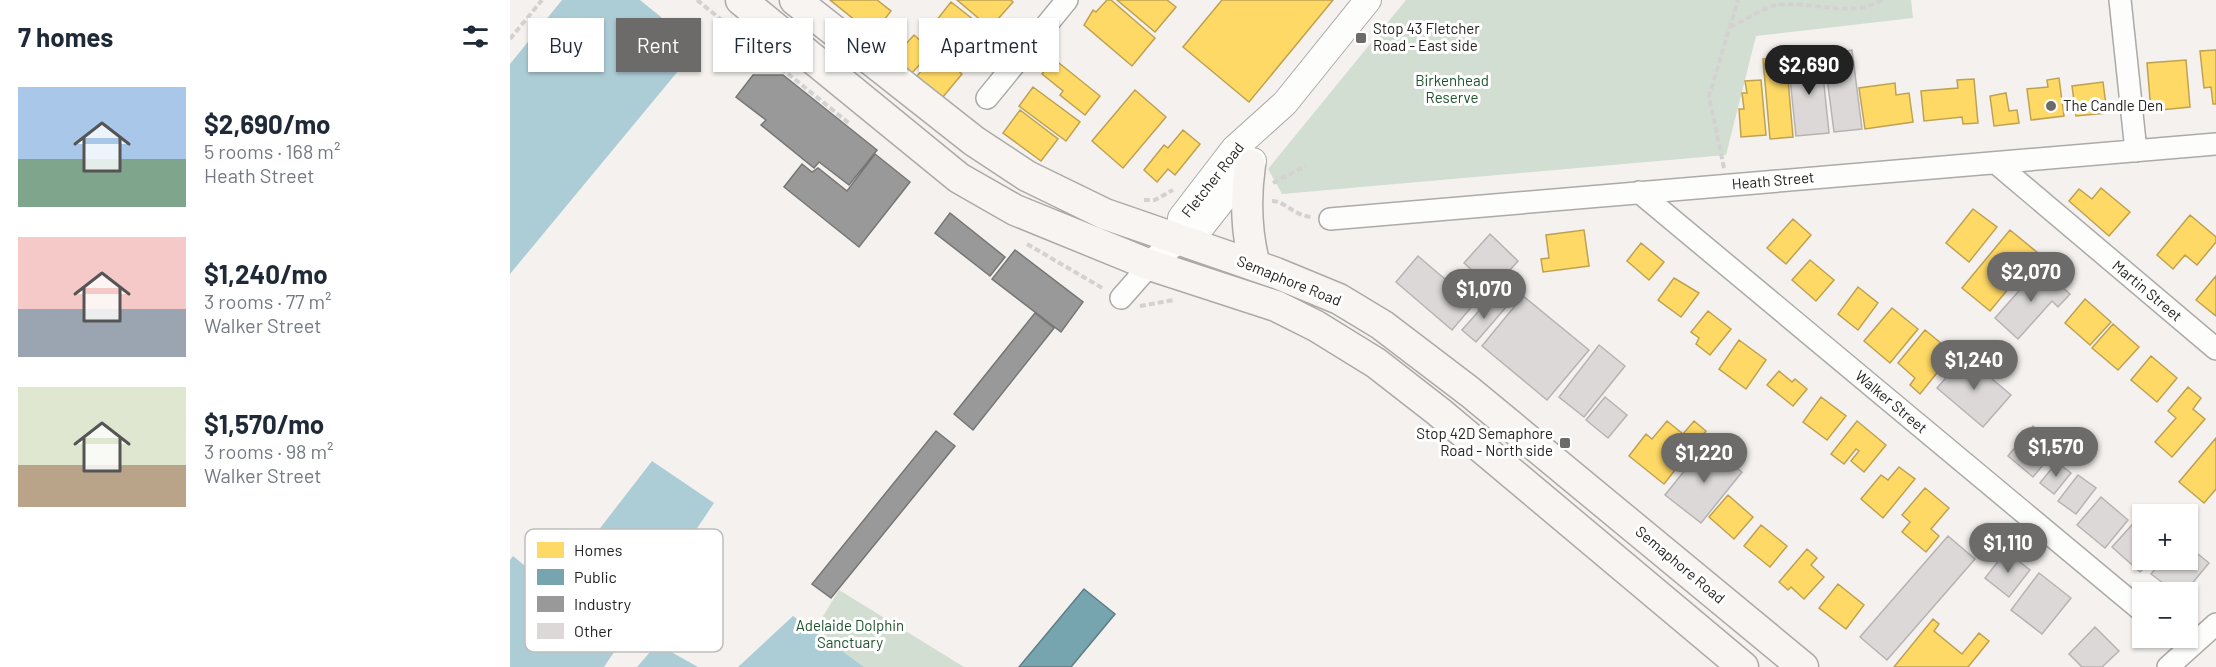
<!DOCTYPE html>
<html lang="en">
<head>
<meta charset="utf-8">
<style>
  :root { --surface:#fff; --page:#f6f6f7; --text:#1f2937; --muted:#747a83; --accent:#6d6b69 }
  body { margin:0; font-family:Barlow,sans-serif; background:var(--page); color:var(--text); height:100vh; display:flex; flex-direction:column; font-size:22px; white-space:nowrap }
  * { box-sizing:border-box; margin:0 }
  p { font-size:20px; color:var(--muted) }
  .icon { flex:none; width:33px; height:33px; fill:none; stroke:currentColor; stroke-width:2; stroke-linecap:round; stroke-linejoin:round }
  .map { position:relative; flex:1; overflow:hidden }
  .details { display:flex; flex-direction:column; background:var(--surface); width:510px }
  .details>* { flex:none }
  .banner { position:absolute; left:18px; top:18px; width:570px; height:54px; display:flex; gap:12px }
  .buttons { position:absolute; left:1622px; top:504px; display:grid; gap:12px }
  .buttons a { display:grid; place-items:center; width:66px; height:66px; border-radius:0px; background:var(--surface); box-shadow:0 2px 4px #0004; font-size:30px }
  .price { position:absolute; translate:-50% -51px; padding:0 14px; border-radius:21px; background:var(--accent); color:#fff; font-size:20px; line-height:39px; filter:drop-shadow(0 2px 3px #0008) }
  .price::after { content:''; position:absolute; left:50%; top:36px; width:18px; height:14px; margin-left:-9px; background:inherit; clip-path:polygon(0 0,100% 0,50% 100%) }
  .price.active { background:#222; color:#fff }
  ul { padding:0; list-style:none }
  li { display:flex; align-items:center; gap:18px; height:150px; padding:0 18px }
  li span { display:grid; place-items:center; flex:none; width:168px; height:120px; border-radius:0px; color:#555 }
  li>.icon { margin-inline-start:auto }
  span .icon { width:72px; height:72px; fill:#fffc; stroke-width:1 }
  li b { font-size:26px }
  h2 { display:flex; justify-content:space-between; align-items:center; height:72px; padding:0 18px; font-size:26px }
  .pill { padding:0 21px; border-radius:0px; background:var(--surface); box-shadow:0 2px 4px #0004; font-size:21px; line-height:54px }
  .pill.active { background:var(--accent); color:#fff }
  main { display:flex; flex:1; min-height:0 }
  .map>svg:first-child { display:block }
</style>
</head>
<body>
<main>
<section class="details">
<h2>7 homes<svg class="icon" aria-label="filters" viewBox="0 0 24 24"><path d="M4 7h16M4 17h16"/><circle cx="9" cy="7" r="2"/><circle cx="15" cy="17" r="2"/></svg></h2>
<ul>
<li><span style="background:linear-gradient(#a9c7e8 60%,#7fa58c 0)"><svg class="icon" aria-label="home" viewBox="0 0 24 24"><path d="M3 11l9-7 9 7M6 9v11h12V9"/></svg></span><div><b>$2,690/mo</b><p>5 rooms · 168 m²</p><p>Heath Street</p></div></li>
<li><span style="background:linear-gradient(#f6c9c9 60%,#9aa5b1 0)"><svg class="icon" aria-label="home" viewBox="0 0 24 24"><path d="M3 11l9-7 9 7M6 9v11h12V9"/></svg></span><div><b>$1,240/mo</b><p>3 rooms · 77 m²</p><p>Walker Street</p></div></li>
<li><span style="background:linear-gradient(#dfe7d0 65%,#b9a48a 0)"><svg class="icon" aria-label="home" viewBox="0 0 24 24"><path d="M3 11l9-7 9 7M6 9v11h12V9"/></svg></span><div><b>$1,570/mo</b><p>3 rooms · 98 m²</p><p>Walker Street</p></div></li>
</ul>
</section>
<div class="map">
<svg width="1706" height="667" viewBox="0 0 1706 667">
  <rect width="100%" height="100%" fill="#f4f1ee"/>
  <path fill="#d2ded2" d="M 896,0 L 1401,0 L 1403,18 L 1246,36 L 1216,155 L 772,194 L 758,169 Z
    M 329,590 L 454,667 L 282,667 Z"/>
  <path fill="#adcdd6" d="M 52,0 L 130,0 L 188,47 L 0,274 L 0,64 Z
    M 142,461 L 204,503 L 94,667 L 0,667 L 0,560 L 3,556 L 43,589 Z
    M 283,616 L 354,667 L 355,667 L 228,667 Z
    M 147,644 L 188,667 L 127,667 Z"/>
  <path fill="#ffd966" stroke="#bea251" stroke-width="1.5" d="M 320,0 L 367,0 L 381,11 L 371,24 L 375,26 L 366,37 Z
    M 447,0 L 501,0 L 503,2 L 480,28 Z
    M 597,0 L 601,0 L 645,38 L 622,66 L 574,25 L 583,10 L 586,12 Z
    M 607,0 L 657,0 L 666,7 L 645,32 Z
    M 712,0 L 823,0 L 739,102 L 673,47 Z
    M 441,2 L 478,31 L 460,55 L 422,26 Z
    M 404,35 L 422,51 L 402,73 L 384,57 Z
    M 1706,50 L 1706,104 L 1703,104 L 1701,87 L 1694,88 L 1690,51 Z
    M 424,56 L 428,60 L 431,56 L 452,74 L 432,98 L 407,76 Z
    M 1276,57 L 1283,137 L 1260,139 L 1253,59 Z
    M 544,59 L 590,96 L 575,115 L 550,95 L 553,91 L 532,74 Z
    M 1676,60 L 1680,107 L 1641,111 L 1637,63 Z
    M 1549,78 L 1554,116 L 1521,120 L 1517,89 L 1538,87 L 1537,80 Z
    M 1464,79 L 1468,123 L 1453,124 L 1452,117 L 1414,121 L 1411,91 L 1448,88 L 1447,80 Z
    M 1251,80 L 1256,135 L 1231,137 L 1229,109 L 1234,109 L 1232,93 L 1237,93 L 1235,81 Z
    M 1593,82 L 1597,113 L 1566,116 L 1562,86 Z
    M 1385,83 L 1386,95 L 1399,93 L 1403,122 L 1355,129 L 1349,88 Z
    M 523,87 L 570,122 L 556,141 L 509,106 Z
    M 625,90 L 656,117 L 613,168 L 582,141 Z
    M 1496,93 L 1499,111 L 1507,110 L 1509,123 L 1484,126 L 1480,96 Z
    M 510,110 L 548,139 L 531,161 L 493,133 Z
    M 673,130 L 690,144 L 665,175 L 658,169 L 647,182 L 634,170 L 654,145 L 658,148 Z
    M 1591,188 L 1620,212 L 1599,236 L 1559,201 L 1569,189 L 1582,199 Z
    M 1463,209 L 1487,227 L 1459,262 L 1436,243 Z
    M 1680,215 L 1706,237 L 1706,242 L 1687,265 L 1675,255 L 1663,269 L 1647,255 Z
    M 1283,219 L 1301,235 L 1276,264 L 1257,248 Z
    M 1074,230 L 1079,266 L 1033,272 L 1031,259 L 1039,258 L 1036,235 Z
    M 1500,230 L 1528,253 L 1480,311 L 1452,288 Z
    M 1131,243 L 1154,262 L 1139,280 L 1117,261 Z
    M 1300,260 L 1324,280 L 1306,301 L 1282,280 Z
    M 1706,276 L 1706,316 L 1686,300 Z
    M 1164,278 L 1189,293 L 1171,317 L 1148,300 Z
    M 1348,287 L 1368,303 L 1348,330 L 1328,314 Z
    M 1575,299 L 1601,322 L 1580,345 L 1555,323 Z
    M 1382,308 L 1408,329 L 1380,363 L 1354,341 Z
    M 1198,311 L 1221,329 L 1200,355 L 1186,344 L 1189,338 L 1181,332 Z
    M 1603,324 L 1629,347 L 1608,370 L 1582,348 Z
    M 1415,330 L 1443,353 L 1410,394 L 1400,385 L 1405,378 L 1388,363 Z
    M 1229,340 L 1256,360 L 1236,389 L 1209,369 Z
    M 1641,356 L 1667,378 L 1647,402 L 1621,380 Z
    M 1269,371 L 1282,382 L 1285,379 L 1297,389 L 1283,406 L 1257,385 Z
    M 1678,387 L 1691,398 L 1683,409 L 1695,419 L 1662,457 L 1645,442 L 1666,418 L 1658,411 Z
    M 1311,397 L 1336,416 L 1317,440 L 1293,422 Z
    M 1157,421 L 1173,434 L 1184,421 L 1196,431 L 1154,484 L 1119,456 L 1136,434 L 1142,439 Z
    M 1347,421 L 1376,445 L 1354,472 L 1341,461 L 1349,451 L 1346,449 L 1334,464 L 1321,454 Z
    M 1706,438 L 1706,489 L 1694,503 L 1669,482 Z
    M 1389,467 L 1405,479 L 1373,518 L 1351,499 L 1371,475 L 1378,480 Z
    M 1415,488 L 1439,508 L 1421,529 L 1429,536 L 1416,552 L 1392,532 L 1400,522 L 1392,515 Z
    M 1218,495 L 1243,517 L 1224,539 L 1199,517 Z
    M 1251,525 L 1277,546 L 1260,567 L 1234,546 Z
    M 1297,549 L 1307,558 L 1301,565 L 1314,577 L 1294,599 L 1281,587 L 1278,590 L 1269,582 Z
    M 1328,584 L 1354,605 L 1336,629 L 1309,608 Z
    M 1423,619 L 1429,624 L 1424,631 L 1452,654 L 1469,633 L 1479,641 L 1458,667 L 1384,667 Z"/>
  <path fill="#76a5af" stroke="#5e7e84" stroke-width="1.5" d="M 574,589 L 605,614 L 561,667 L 509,667 Z"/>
  <path fill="#999" stroke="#767675" stroke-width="1.5" d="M 243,75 L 273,75 L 367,150 L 339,185 L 309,162 L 304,168 L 251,125 L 256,120 L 226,97 Z
    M 365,154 L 400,182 L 349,247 L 274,187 L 292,164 L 302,172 L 308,168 L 337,191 Z
    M 440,213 L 495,257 L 480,276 L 425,233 Z
    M 505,250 L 573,302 L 551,332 L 482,279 Z
    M 525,313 L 544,328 L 463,430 L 444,414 Z
    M 426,431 L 445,446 L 321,598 L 302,584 Z"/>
  <path fill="#dbd8d7" stroke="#b6b3b2" stroke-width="1.5" d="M 1342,50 L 1352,129 L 1324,132 L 1314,54 Z
    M 1311,56 L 1319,133 L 1286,136 L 1278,59 Z
    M 980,234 L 1008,261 L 983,289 L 954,263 Z
    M 908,256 L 964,304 L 942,330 L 886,282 Z
    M 1530,267 L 1560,294 L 1548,307 L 1542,301 L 1508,339 L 1485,318 Z
    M 1013,296 L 1079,350 L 1037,400 L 972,346 Z
    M 988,298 L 997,306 L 966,342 L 952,330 L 975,304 L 979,307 Z
    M 1089,345 L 1115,366 L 1074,417 L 1049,397 Z
    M 1455,356 L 1501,395 L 1473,427 L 1427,388 Z
    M 1095,397 L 1117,415 L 1098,438 L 1076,420 Z
    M 1523,426 L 1548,447 L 1523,477 L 1498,456 Z
    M 1196,444 L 1232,472 L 1191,523 L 1155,495 Z
    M 1547,462 L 1561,473 L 1544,494 L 1530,483 Z
    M 1568,475 L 1586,488 L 1566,514 L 1548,501 Z
    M 1591,497 L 1618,520 L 1595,548 L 1567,525 Z
    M 1631,515 L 1632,560 L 1642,560 L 1630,572 L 1602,547 Z
    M 1438,536 L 1465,559 L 1377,660 L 1350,637 Z
    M 1677,545 L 1699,563 L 1675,592 L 1665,592 L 1641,574 L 1653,560 L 1677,560 Z
    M 1496,551 L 1520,570 L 1499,597 L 1475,578 Z
    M 1529,573 L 1561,598 L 1532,634 L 1501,610 Z
    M 1585,627 L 1609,651 L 1592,667 L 1572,667 L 1559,654 Z"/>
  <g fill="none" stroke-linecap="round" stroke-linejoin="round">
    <defs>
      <path id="minor" d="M 1610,0 L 1626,151
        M 477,98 L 557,0
        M 1486,163 L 1706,349
        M 1129,192 L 1632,611
        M 820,219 L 1706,144
        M 611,298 L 640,265
        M 1658,667 L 1706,624"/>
      <path id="tertiary" d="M 669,238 L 671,218 L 724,149 L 775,103 L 858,0
        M 640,265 L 669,238 L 688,231 L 743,161"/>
      <path id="secondary" d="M 231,0 L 449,178 L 505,210 L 640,265 L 766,306 L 806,326 L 866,363 L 929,412 L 1233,667
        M 285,0 L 464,141 L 517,176 L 595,214 L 766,273 L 829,299 L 872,325 L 960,392 L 1293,667
        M 740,165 C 735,200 736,232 745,266"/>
    </defs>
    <use href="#minor" stroke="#acaaa8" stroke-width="24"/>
    <use href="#tertiary" stroke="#acaaa8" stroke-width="28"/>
    <use href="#secondary" stroke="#acaaa8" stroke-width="33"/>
    <path stroke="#d4d2d1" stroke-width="4" stroke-dasharray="6 3" stroke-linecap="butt" d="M 187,0 L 340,124
      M 1220,27 C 1235,21 1250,9 1266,5 C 1301,0 1341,19 1372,0
      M 0,39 L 32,0
      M 1214,168 L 1199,96 L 1228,0
      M 763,183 L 796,166
      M 634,200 L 645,200 L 663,190
      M 762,201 C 775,201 783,215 801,217
      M 517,244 L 594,289
      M 630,306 L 664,300"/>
    <use href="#minor" stroke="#fdfdfc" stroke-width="21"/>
    <use href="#tertiary" stroke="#fdfdfc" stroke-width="26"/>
    <use href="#secondary" stroke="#f7f4f1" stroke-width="30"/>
  </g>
  <g fill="#6d6b69" stroke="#fff" stroke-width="2">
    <rect x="845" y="32" width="12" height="12" rx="3"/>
    <circle cx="1541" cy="106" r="6"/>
    <rect x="1049" y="437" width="12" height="12" rx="3"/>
  </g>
  <g text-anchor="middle" stroke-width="6" stroke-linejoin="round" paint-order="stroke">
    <g font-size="15" fill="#252321" stroke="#fff" text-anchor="start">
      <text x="863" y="34">Stop 43 Fletcher<tspan x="863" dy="17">Road - East side</tspan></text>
      <text x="1553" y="111">The Candle Den</text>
      <text x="1043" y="439" text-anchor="end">Stop 42D Semaphore<tspan x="1043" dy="17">Road - North side</tspan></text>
    </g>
    <g font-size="15" fill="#1f522d" stroke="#fff">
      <text x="942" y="86">Birkenhead<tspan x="942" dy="17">Reserve</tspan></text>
      <text x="340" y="631">Adelaide Dolphin<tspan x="340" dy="17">Sanctuary</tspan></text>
    </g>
    <g font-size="15" fill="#252321" stroke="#fff">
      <text transform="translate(703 180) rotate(-52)" y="5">Fletcher Road</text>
      <text transform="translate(1263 181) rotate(-5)" y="5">Heath Street</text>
      <text transform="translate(779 281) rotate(22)" y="5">Semaphore Road</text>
      <text transform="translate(1637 291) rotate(40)" y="5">Martin Street</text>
      <text transform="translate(1381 402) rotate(40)" y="5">Walker Street</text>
      <text transform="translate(1170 565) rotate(40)" y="5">Semaphore Road</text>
    </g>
  </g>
  <rect x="15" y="529" width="198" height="123" rx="9" fill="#fff" stroke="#bebdbc" stroke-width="1.5"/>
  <rect x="27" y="542" width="27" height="16" fill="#ffd966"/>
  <rect x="27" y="569" width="27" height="16" fill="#76a5af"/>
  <rect x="27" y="596" width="27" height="16" fill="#999"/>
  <rect x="27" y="623" width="27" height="16" fill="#dbd8d7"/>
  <g font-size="16" fill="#252321">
    <text x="64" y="556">Homes</text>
    <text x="64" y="583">Public</text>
    <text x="64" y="610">Industry</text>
    <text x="64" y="637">Other</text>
  </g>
</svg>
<div class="buttons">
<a>+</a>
<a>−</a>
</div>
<b class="price active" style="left:1299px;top:96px">$2,690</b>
<b class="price" style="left:1521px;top:303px">$2,070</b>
<b class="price" style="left:974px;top:320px">$1,070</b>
<b class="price" style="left:1464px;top:391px">$1,240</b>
<b class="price" style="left:1546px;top:478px">$1,570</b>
<b class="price" style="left:1194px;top:484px">$1,220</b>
<b class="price" style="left:1498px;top:574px">$1,110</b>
<div class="banner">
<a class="pill">Buy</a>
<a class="pill active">Rent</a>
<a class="pill">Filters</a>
<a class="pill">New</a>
<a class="pill">Apartment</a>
</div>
</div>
</main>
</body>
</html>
